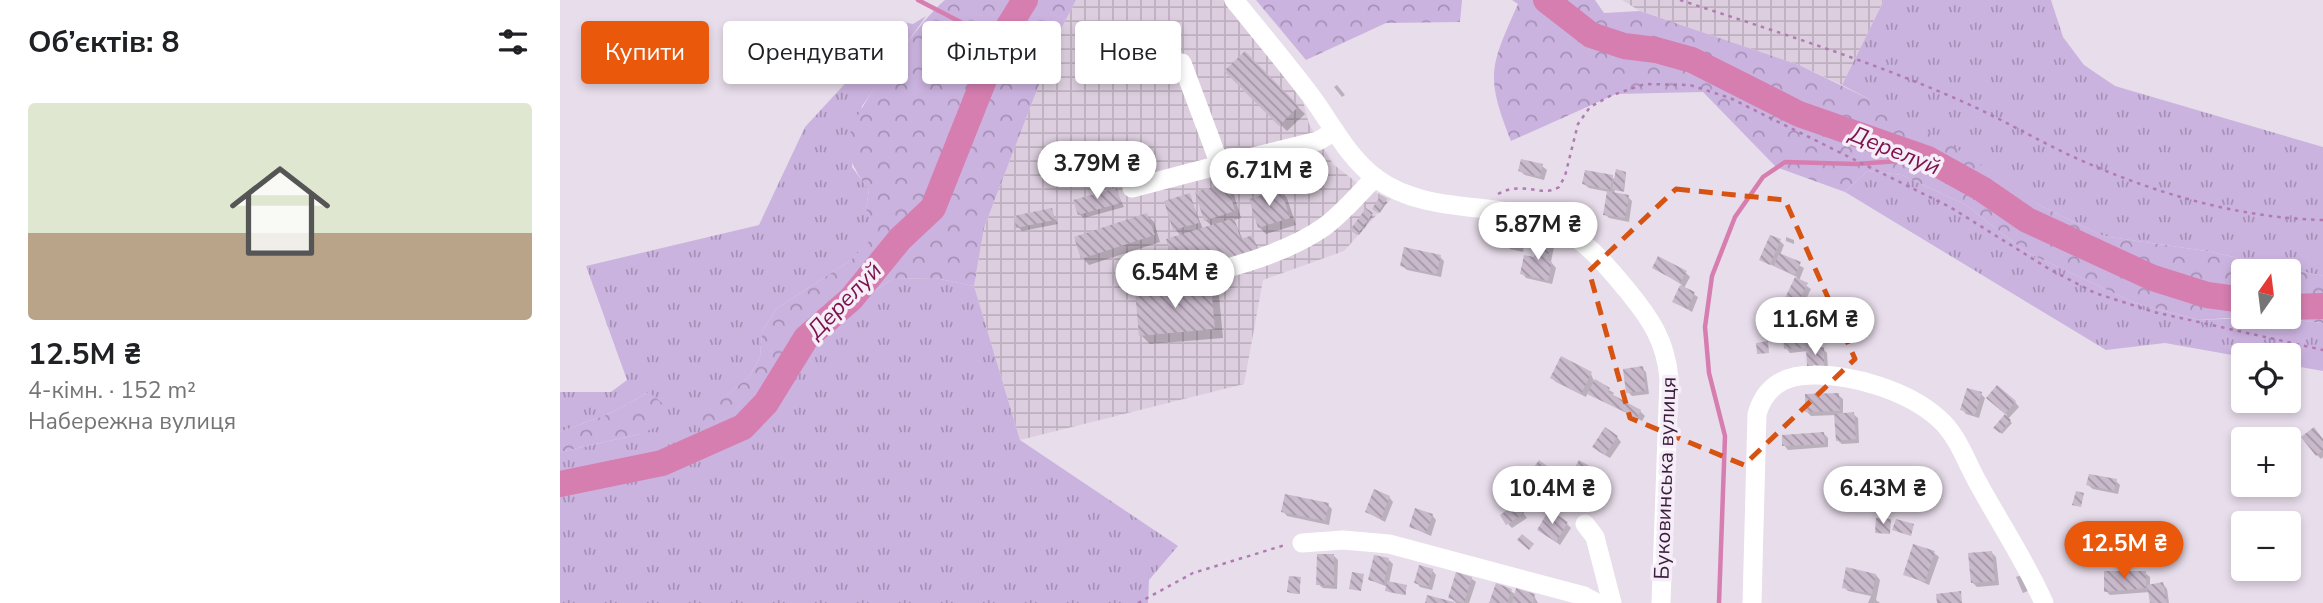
<!DOCTYPE html>
<html lang="uk">
<head>
<meta charset="utf-8">
<style>
  :root { --surface:#fff; --page:#f2f2f2; --text:#202124; --muted:#757577; --accent:#ea580c }
  body { margin:0; font-family:"Nunito Sans",sans-serif; background:var(--page); color:var(--text); height:100vh; display:flex; flex-direction:column; font-size:26px; white-space:nowrap }
  * { box-sizing:border-box; margin:0 }
  p { font-size:23px; color:var(--muted) }
  .icon { flex:none; width:38px; height:38px; fill:none; stroke:currentColor; stroke-width:2; stroke-linecap:round; stroke-linejoin:round }
  .map { position:relative; flex:1; overflow:hidden }
  .sheet { display:flex; flex-direction:column; background:var(--surface); width:560px }
  .sheet>* { flex:none }
  .top-card { position:absolute; left:21px; top:21px; width:665px; height:63px; display:flex; gap:14px }
  .needle { width:46px; rotate:14deg }
  .tools { position:absolute; left:1671px; top:259px; display:grid; gap:14px }
  .tools a { display:grid; place-items:center; width:70px; height:70px; border-radius:7px; background:var(--surface); box-shadow:0 4px 10px #0003; font-size:35px }
  .price { position:absolute; translate:-50% -60px; padding:0 16px; border-radius:24px; background:#fff; color:#222; font-size:23px; line-height:46px; filter:drop-shadow(0 2px 4px #0008) }
  .price::after { content:''; position:absolute; left:50%; top:42px; width:21px; height:16px; margin-left:-10px; background:inherit; clip-path:polygon(0 0,100% 0,50% 100%) }
  .price.current { background:var(--accent); color:#fff }
  ul { padding:0; list-style:none }
  li { display:grid; align-content:center; gap:14px; height:371px; padding:0 28px }
  li span { display:grid; place-items:center; height:217px; border-radius:7px; color:#555 }
  li>.icon { margin-inline-start:auto }
  span .icon { width:126px; height:126px; fill:#fffc; stroke-width:1 }
  li b { font-size:30px }
  h2 { display:flex; justify-content:space-between; align-items:center; height:84px; padding:0 28px; font-size:30px }
  .pill { padding:0 24px; border-radius:7px; background:var(--surface); box-shadow:0 4px 10px #0003; font-size:24px; line-height:63px }
  .pill.current { background:var(--accent); color:#fff }
  main { display:flex; flex:1; min-height:0 }
  .map>svg:first-child { display:block }
</style>
</head>
<body>
<main>
<section class="sheet">
<h2>Об’єктів: 8<svg class="icon" aria-label="filters" viewBox="0 0 24 24"><path d="M4 7h16M4 17h16"/><circle cx="9" cy="7" r="2"/><circle cx="15" cy="17" r="2"/></svg></h2>
<ul>
<li><span style="background:linear-gradient(#dfe7d0 60%,#b9a48a 0)"><svg class="icon" aria-label="home" viewBox="0 0 24 24"><path d="M3 11l9-7 9 7M6 9v11h12V9"/></svg></span><div><b>12.5M ₴</b><p>4-кімн. · 152 m²</p><p>Набережна вулиця</p></div></li>
</ul>
</section>
<div class="map">
<svg width="1763" height="603" viewBox="0 0 1763 603">
  <defs>
    <pattern id="industrial-grid" width="8" height="8" patternUnits="userSpaceOnUse" patternTransform="scale(1.75)"><rect width="8" height="8" fill="#dccede"/><path d="M0 4h8M4 0v8" fill="none" stroke="#beb0bf"/></pattern>
    <pattern id="grass-tufts" width="24" height="20" patternUnits="userSpaceOnUse" patternTransform="scale(1.75)"><rect width="24" height="20" fill="#cbb3df"/><path d="M3 7l-1-3M5 7V3M7 7l1-3M15 17l-1-3M17 17v-4M19 17l1-3" fill="none" stroke="#a691b6"/></pattern>
    <pattern id="forest-crowns" width="20" height="18" patternUnits="userSpaceOnUse" patternTransform="scale(1.75)"><rect width="20" height="18" fill="#cbb3df"/><path d="M2 6a3 3 0 1 1 6 0M12 15a3 3 0 1 1 6 0" fill="none" stroke="#a691b6"/></pattern>
    <pattern id="building-back-hatch" width="6" height="6" patternUnits="userSpaceOnUse" patternTransform="scale(1.75)"><rect width="6" height="6" fill="#c8b9cb"/><path d="M-1 5l2 2M0 0l6 6M5-1l2 2" fill="none" stroke="#a496a6"/></pattern>
  </defs>
  <rect width="100%" height="100%" fill="#e8ddeb"/>
  <path fill="url(#industrial-grid)" d="M 516,0 L 663,0 L 743,101 L 749,124 L 773,164 L 801,186 L 831,199 L 784,251 L 703,280 L 684,384 L 460,440 L 414,286 L 424,228 L 498,35 Z
    M 1062,0 L 1324,0 L 1282,85 L 1239,65 L 1080,11 Z"/>
  <path fill="url(#grass-tufts)" d="M 1324,0 L 1491,0 L 1503,37 L 1524,65 L 1555,86 L 1763,147 L 1763,276 L 1646,251 L 1543,236 L 1481,206 L 1309,99 L 1282,85 Z
    M 366,16 L 302,106 L 292,167 L 309,190 L 306,209 L 317,234 L 291,260 L 216,309 L 202,332 L 200,357 L 189,377 L 138,419 L 145,443 L 206,415 L 238,376 L 270,319 L 333,279 L 375,278 L 414,286 L 460,440 L 618,546 L 589,580 L 588,603 L 0,603 L 0,452 L 80,434 L 89,392 L 51,413 L 0,432 L 0,392 L 51,392 L 67,380 L 26,266 L 199,225 L 245,127 L 342,22 L 353,24 Z
    M 1307,171 L 1342,175 L 1406,205 L 1466,252 L 1575,303 L 1639,320 L 1706,317 L 1763,323 L 1763,371 L 1729,365 L 1729,355 L 1683,357 L 1605,343 L 1546,350 L 1285,192 Z"/>
  <path fill="url(#forest-crowns)" d="M 385,0 L 516,0 L 498,35 L 424,228 L 414,286 L 375,278 L 333,279 L 270,319 L 238,376 L 206,415 L 145,444 L 137,419 L 189,377 L 200,357 L 202,332 L 216,309 L 291,260 L 316,234 L 306,209 L 309,190 C 296,173 287,158 290,136 C 293,111 364,16 385,0 Z
    M 696,0 L 902,0 L 900,22 L 826,23 L 746,60 Z
    M 952,0 L 1035,0 L 1044,13 L 1080,11 L 1239,65 L 1309,99 L 1391,145 L 1481,206 L 1543,236 L 1646,251 L 1763,276 L 1763,323 L 1706,317 L 1729,317 L 1729,271 L 1684,271 L 1683,317 L 1639,320 L 1575,303 L 1466,252 L 1406,205 L 1342,175 L 1307,171 L 1285,192 L 1216,167 L 1143,92 L 1056,94 L 951,141 C 925,75 930,67 958,4 Z
    M 89,392 L 108,408 L 105,423 L 80,434 L 0,452 L 0,432 L 51,413 Z"/>
  <path fill="#0003" d="M 685,54 L 745,114 L 727,131 L 667,71 Z
    M 777,85 L 785,95 L 782,97 L 774,87 Z
    M 982,166 L 987,170 L 984,180 L 965,175 L 960,171 Z
    M 1066,173 L 1064,192 L 1055,190 L 1054,194 L 1068,197 L 1072,201 L 1069,222 L 1049,218 L 1045,214 L 1049,192 L 1029,188 L 1024,184 L 1052,177 L 1055,180 Z
    M 666,185 L 673,191 L 681,218 L 674,220 L 683,240 L 692,237 L 701,253 L 677,266 L 625,281 L 618,275 L 621,236 L 615,229 L 629,195 L 643,229 L 652,226 L 645,220 Z
    M 556,190 L 564,207 L 524,218 L 519,214 Z
    M 721,191 L 727,198 L 736,225 L 706,234 L 699,227 Z
    M 821,197 L 827,202 L 820,213 L 814,209 Z
    M 491,210 L 498,224 L 462,231 L 458,227 Z
    M 807,210 L 813,216 L 799,235 L 792,230 Z
    M 587,215 L 594,222 L 600,242 L 529,265 L 523,258 Z
    M 961,234 L 965,238 L 963,252 L 950,249 L 946,245 Z
    M 1226,237 L 1234,240 L 1234,244 L 1226,241 Z
    M 1220,241 L 1224,245 L 1220,255 L 1244,268 L 1239,281 L 1251,289 L 1242,307 L 1227,297 L 1237,277 L 1201,260 Z
    M 990,243 L 994,247 L 991,262 L 996,268 L 992,284 L 966,278 L 962,273 Z
    M 880,257 L 884,261 L 881,277 L 847,270 L 842,266 Z
    M 1094,267 L 1126,273 L 1130,277 L 1124,288 L 1138,297 L 1132,312 L 1115,302 L 1122,285 Z
    M 650,287 L 659,296 L 663,338 L 590,344 L 581,335 Z
    M 1245,337 L 1250,349 L 1263,349 L 1267,353 L 1268,369 L 1248,351 L 1230,353 L 1226,348 Z
    M 1002,359 L 1031,374 L 1034,381 L 1054,393 L 1052,396 L 1080,411 L 1085,416 L 1082,421 L 1028,392 L 1026,397 L 996,382 L 992,378 Z
    M 1082,368 L 1086,372 L 1089,394 L 1072,396 L 1068,392 Z
    M 1421,394 L 1425,398 L 1419,418 L 1406,414 L 1402,409 Z
    M 1278,395 L 1283,399 L 1283,415 L 1293,414 L 1298,418 L 1299,443 L 1282,444 L 1277,440 L 1276,415 L 1251,416 L 1247,412 Z
    M 1432,402 L 1455,402 L 1459,407 L 1448,419 L 1452,423 L 1442,434 L 1436,428 L 1447,415 Z
    M 1264,434 L 1268,438 L 1268,447 L 1228,450 L 1224,445 Z
    M 1728,434 L 1735,444 L 1729,448 L 1729,439 L 1721,439 Z
    M 1057,437 L 1061,442 L 1050,458 L 1038,451 Z
    M 1763,440 L 1763,457 L 1761,459 L 1757,455 Z
    M 1729,463 L 1735,467 L 1732,472 L 1729,470 Z
    M 994,473 L 998,478 L 981,502 L 966,491 Z
    M 1046,477 L 1050,482 L 1040,498 L 1014,482 Z
    M 1556,481 L 1560,485 L 1558,494 L 1533,489 L 1528,485 Z
    M 829,497 L 833,502 L 825,522 L 807,512 Z
    M 768,505 L 772,509 L 769,525 L 727,516 L 723,511 Z
    M 961,510 L 967,518 L 952,528 L 948,524 Z
    M 872,515 L 876,520 L 871,536 L 851,527 Z
    M 1007,524 L 1011,528 L 1000,545 L 979,530 Z
    M 1374,553 L 1379,557 L 1369,585 L 1345,574 Z
    M 1432,553 L 1436,557 L 1439,585 L 1417,587 L 1413,583 Z
    M 774,556 L 778,560 L 777,589 L 763,588 L 758,584 Z
    M 829,560 L 833,564 L 829,583 L 846,587 L 846,595 L 829,592 L 828,587 L 810,580 Z
    M 872,570 L 876,575 L 872,590 L 860,587 L 856,582 Z
    M 1585,573 L 1590,577 L 1590,586 L 1603,584 L 1607,589 L 1609,603 L 1592,603 L 1590,592 L 1550,595 L 1546,591 Z
    M 1464,574 L 1470,590 L 1463,593 L 1456,577 Z
    M 1316,575 L 1320,580 L 1316,600 L 1320,603 L 1308,603 L 1311,596 L 1288,591 L 1284,587 Z
    M 911,578 L 916,582 L 909,603 L 896,603 L 890,597 Z
    M 740,579 L 740,594 L 730,593 L 729,592 Z
    M 951,591 L 956,595 L 974,596 L 978,603 L 931,603 Z"/>
  <g fill="none" stroke-linecap="round" stroke-linejoin="round">
    <path stroke="#d67eb0" stroke-width="4.5" d="M 358,0 L 439,42
      M 1159,603 L 1165,436 L 1149,373 L 1145,327 L 1152,276 L 1175,217 L 1203,177 L 1225,162 L 1296,164 L 1368,159"/>
    <path stroke="#d67eb0" stroke-width="26" d="M 986,0 L 1031,35 L 1064,46 L 1096,50 L 1132,60 L 1239,114 L 1368,159 L 1422,189 L 1467,220 L 1593,278 L 1647,295 L 1684,300
      M 1729,307 L 1763,306
      M 0,484 L 102,463 L 183,427 L 206,403 L 246,338 L 291,299 L 340,239 L 373,208 L 439,42 L 465,0"/>
  </g>
  <path fill="url(#building-back-hatch)" d="M 685,51 L 739,106 L 719,126 L 664,71 Z
    M 961,159 L 983,164 L 980,177 L 958,171 Z
    M 1056,169 L 1066,172 L 1063,191 L 1052,189 Z
    M 1025,170 L 1053,175 L 1050,190 L 1022,184 Z
    M 667,183 L 675,211 L 644,221 L 635,192 Z
    M 557,188 L 561,203 L 518,215 L 513,200 Z
    M 721,189 L 730,218 L 698,228 L 689,199 Z
    M 1047,191 L 1069,195 L 1065,218 L 1043,215 Z
    M 630,193 L 639,223 L 613,230 L 604,201 Z
    M 821,195 L 827,199 L 818,213 L 812,209 Z
    M 492,208 L 495,220 L 456,228 L 454,216 Z
    M 806,208 L 813,213 L 797,235 L 790,230 Z
    M 587,213 L 595,235 L 521,259 L 514,237 Z
    M 674,218 L 681,239 L 693,235 L 697,249 L 617,276 L 606,239 Z
    M 947,229 L 962,232 L 959,248 L 944,245 Z
    M 1210,235 L 1221,239 L 1210,265 L 1199,260 Z
    M 979,238 L 991,241 L 987,260 L 992,262 L 988,281 L 960,274 L 964,255 L 974,257 Z
    M 844,247 L 881,255 L 877,274 L 840,266 Z
    M 1219,253 L 1241,262 L 1235,275 L 1214,266 Z
    M 1098,256 L 1127,271 L 1120,283 L 1092,268 Z
    M 1235,277 L 1248,283 L 1237,304 L 1225,298 Z
    M 651,285 L 655,329 L 579,336 L 575,291 Z
    M 1120,285 L 1135,292 L 1127,309 L 1112,302 Z
    M 1246,335 L 1246,348 L 1224,349 L 1223,337 Z
    M 1208,341 L 1209,353 L 1197,354 L 1196,343 Z
    M 1264,347 L 1264,366 L 1247,366 L 1246,348 Z
    M 1001,356 L 1032,372 L 1021,394 L 990,378 Z
    M 1083,366 L 1086,391 L 1066,393 L 1063,369 Z
    M 1035,379 L 1050,388 L 1048,392 L 1081,410 L 1077,418 L 1027,394 Z
    M 1437,385 L 1456,401 L 1445,414 L 1426,398 Z
    M 1407,388 L 1422,392 L 1415,415 L 1400,410 Z
    M 1279,393 L 1280,411 L 1245,412 L 1245,394 Z
    M 1294,412 L 1296,439 L 1276,441 L 1274,414 Z
    M 1445,414 L 1451,420 L 1440,433 L 1433,428 Z
    M 1045,427 L 1058,436 L 1045,455 L 1032,447 Z
    M 1754,427 L 1763,439 L 1763,450 L 1756,456 L 1741,437 Z
    M 1264,432 L 1265,444 L 1222,446 L 1222,435 Z
    M 979,460 L 995,472 L 976,499 L 960,487 Z
    M 1019,460 L 1047,476 L 1035,495 L 1008,479 Z
    M 1529,474 L 1557,479 L 1554,491 L 1526,485 Z
    M 814,489 L 830,496 L 821,519 L 805,512 Z
    M 1516,491 L 1524,493 L 1521,507 L 1512,505 Z
    M 725,494 L 769,503 L 765,521 L 721,512 Z
    M 957,503 L 964,513 L 946,525 L 940,515 Z
    M 855,508 L 873,514 L 866,533 L 849,527 Z
    M 989,510 L 1008,522 L 996,542 L 977,530 Z
    M 1316,518 L 1331,519 L 1330,534 L 1315,533 Z
    M 1336,519 L 1354,524 L 1351,536 L 1332,530 Z
    M 962,534 L 974,544 L 969,550 L 957,540 Z
    M 1353,544 L 1375,551 L 1365,582 L 1343,575 Z
    M 1432,551 L 1435,581 L 1411,583 L 1408,553 Z
    M 757,554 L 774,554 L 774,585 L 756,585 Z
    M 814,555 L 829,558 L 824,584 L 808,580 Z
    M 859,565 L 873,569 L 868,587 L 854,583 Z
    M 1286,567 L 1316,574 L 1312,594 L 1282,588 Z
    M 1544,571 L 1586,571 L 1586,588 L 1544,592 Z
    M 792,572 L 804,574 L 801,591 L 789,589 Z
    M 896,572 L 912,577 L 904,603 L 888,598 Z
    M 729,576 L 741,577 L 739,594 L 727,592 Z
    M 827,581 L 847,585 L 845,595 L 825,591 Z
    M 1603,582 L 1607,603 L 1590,603 L 1587,585 Z
    M 936,583 L 952,589 L 947,603 L 929,603 Z
    M 956,588 L 975,594 L 973,603 L 952,603 Z
    M 1401,591 L 1402,603 L 1377,603 L 1376,594 Z
    M 867,595 L 894,602 L 894,603 L 865,603 Z"/>
  <g fill="none" stroke-linecap="round" stroke-linejoin="round">
    <path stroke="#b07ab2" stroke-width="2.5" stroke-dasharray="3.5 5" stroke-linecap="butt" d="M 1120,0 C 1214,31 1308,60 1399,100 C 1434,115 1468,135 1503,152 C 1583,190 1674,218 1763,220
      M 938,194 C 963,180 982,198 999,187 L 1005,176 L 1018,124 L 1030,107 L 1050,96 L 1085,84 L 1130,85 L 1170,98 L 1390,207 L 1489,269 L 1535,293 L 1594,312 L 1763,350
      M 578,603 L 633,573 L 725,545"/>
    <path stroke="#fff" stroke-width="19" d="M 674,0 C 700,32 726,63 751,96 C 771,123 788,158 817,179 C 870,217 939,199 996,226 C 1026,240 1046,265 1067,290 C 1090,318 1106,341 1109,379 L 1101,603
      M 622,63 L 660,165 L 758,141 L 775,131
      M 572,188 L 660,165
      M 638,276 C 680,265 728,252 764,227 C 783,213 799,194 815,177
      M 1025,524 L 1035,537 L 1052,603
      M 742,543 L 783,540 L 829,544 L 1024,596 L 1037,603
      M 1192,603 L 1197,414 C 1205,386 1225,375 1253,375 C 1292,374 1348,391 1378,418 C 1397,434 1405,459 1417,481 C 1439,522 1465,560 1484,603"/>
  </g>
  <path fill="none" stroke="#d75311" stroke-width="5" stroke-dasharray="14 9" stroke-linejoin="round" d="M 1116,189 L 1225,200 L 1295,359 L 1184,465 L 1070,418 L 1029,271 Z"/>
  <g text-anchor="middle" stroke-width="7" stroke-linejoin="round" paint-order="stroke">
    <g font-size="21" fill="#3b1d3b" stroke="#f5edf7">
      <text transform="translate(1105 478) rotate(-88)" y="7">Буковинська вулиця</text>
    </g>
    <g font-size="23" font-style="italic" fill="#7c124c" stroke="#f5edf7">
      <text transform="translate(1335 150) rotate(22)" y="8">Дерелуй</text>
      <text transform="translate(284 300) rotate(-46)" y="8">Дерелуй</text>
    </g>
  </g>
</svg>
<div class="tools">
<a><svg class="needle" viewBox="-14 -14 28 28"><path d="M0-13l5 13h-10z" fill="#e53935"/><path d="M0 13l5-13h-10z" fill="#757577"/></svg></a>
<a><svg class="icon" aria-label="locate" viewBox="0 0 24 24"><circle cx="12" cy="12" r="6"/><path d="M12 2v4M12 18v4M2 12h4M18 12h4"/></svg></a>
<a>+</a>
<a>−</a>
</div>
<b class="price" style="left:537px;top:201px">3.79M ₴</b>
<b class="price" style="left:709px;top:208px">6.71M ₴</b>
<b class="price" style="left:978px;top:262px">5.87M ₴</b>
<b class="price" style="left:615px;top:310px">6.54M ₴</b>
<b class="price" style="left:1255px;top:357px">11.6M ₴</b>
<b class="price" style="left:992px;top:526px">10.4M ₴</b>
<b class="price" style="left:1323px;top:526px">6.43M ₴</b>
<b class="price current" style="left:1564px;top:581px">12.5M ₴</b>
<div class="top-card">
<a class="pill current">Купити</a>
<a class="pill">Орендувати</a>
<a class="pill">Фільтри</a>
<a class="pill">Нове</a>
</div>
</div>
</main>
</body>
</html>
